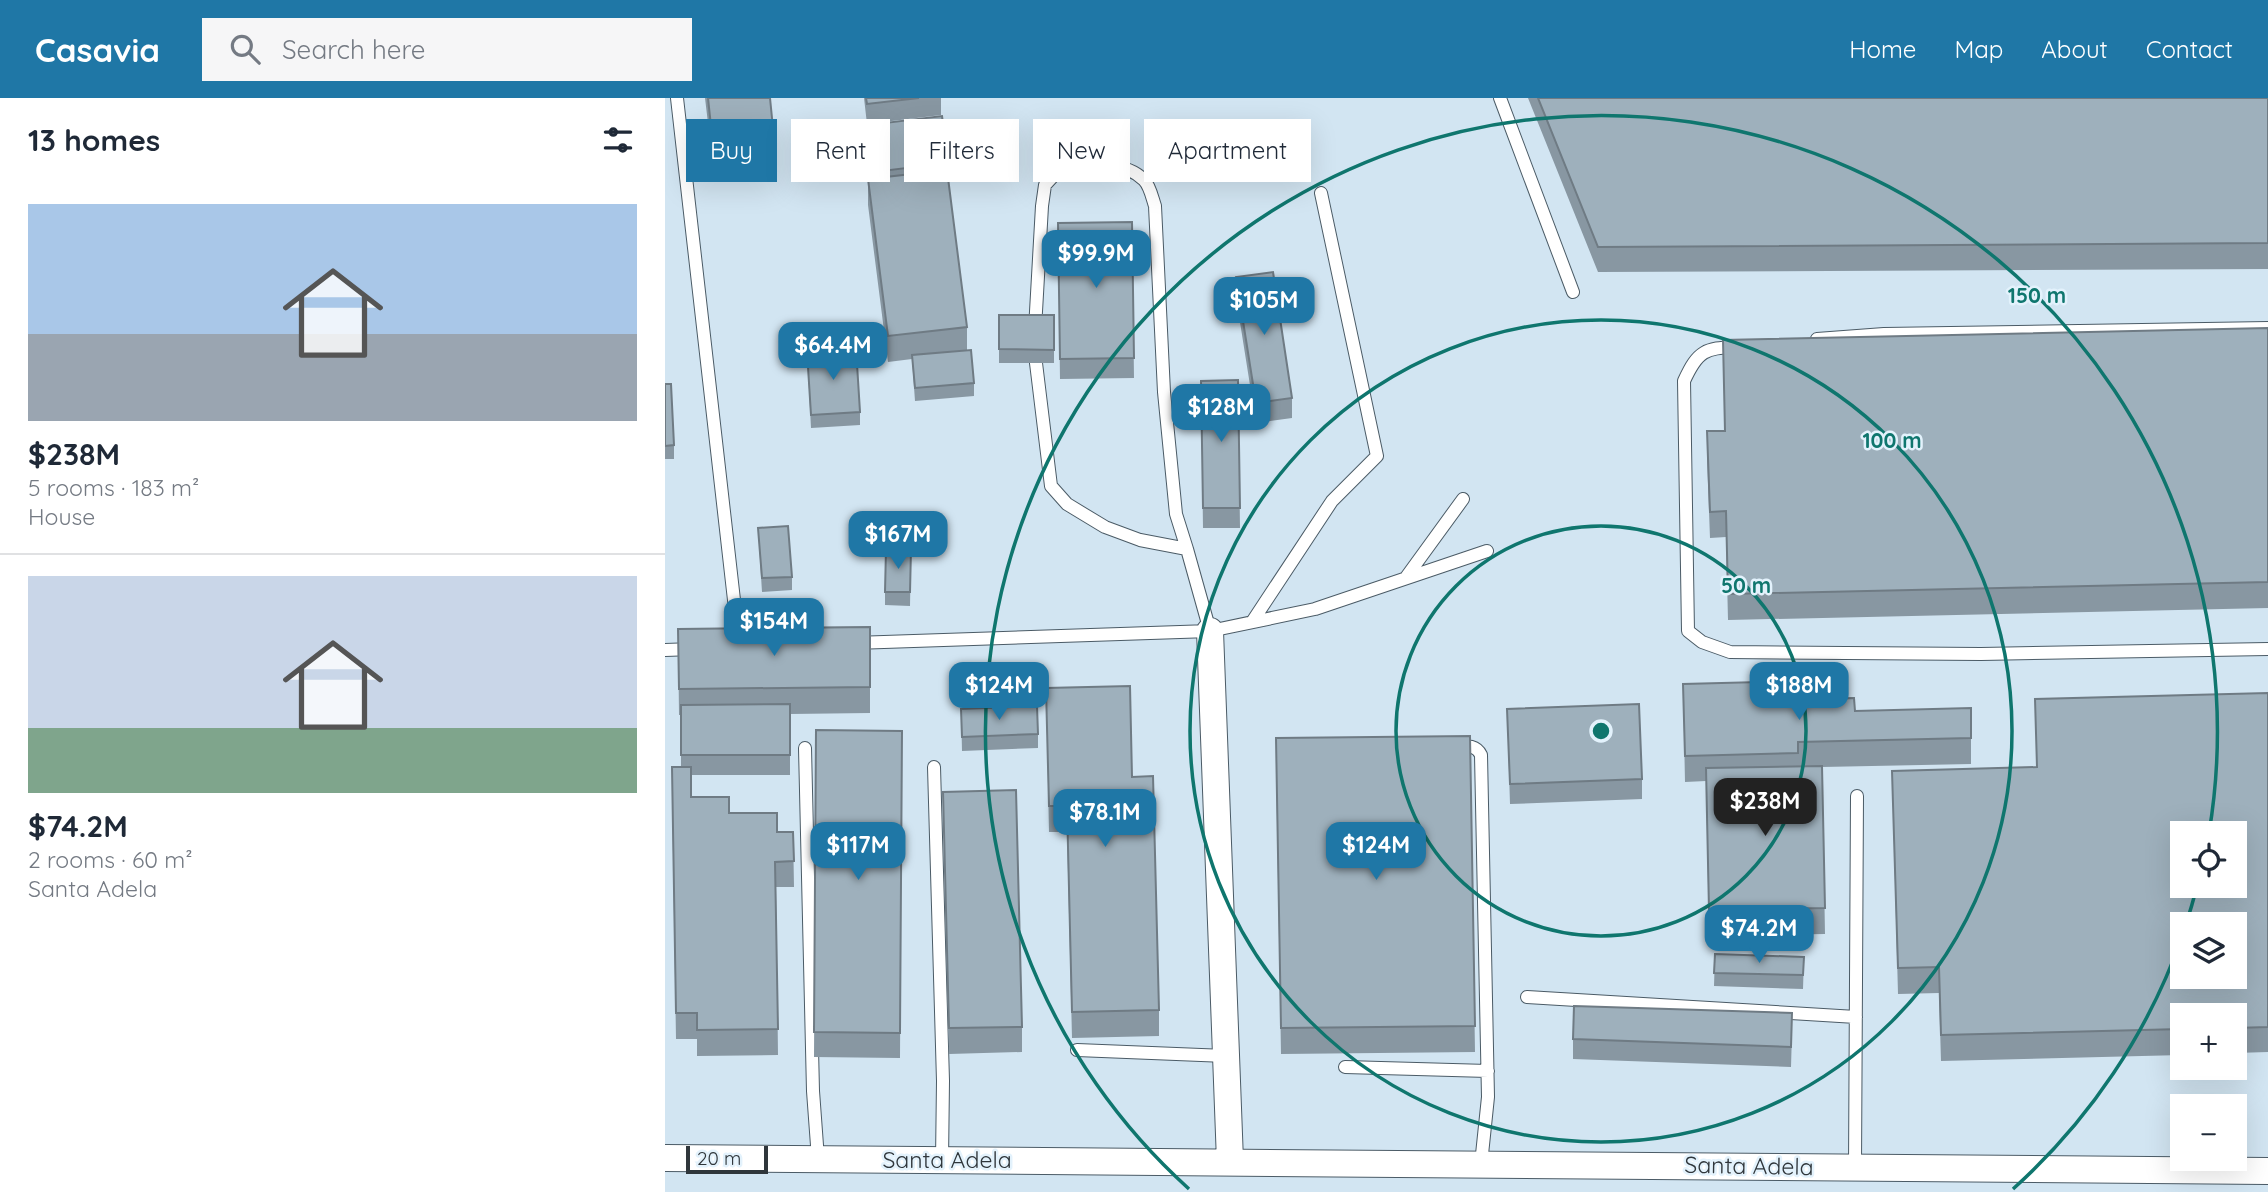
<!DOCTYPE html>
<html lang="en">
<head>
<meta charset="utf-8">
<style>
  :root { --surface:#fff; --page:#f6f6f7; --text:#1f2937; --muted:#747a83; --line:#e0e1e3; --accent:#1f77a6 }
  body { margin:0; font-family:Quicksand,sans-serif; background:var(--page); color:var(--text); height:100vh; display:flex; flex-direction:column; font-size:26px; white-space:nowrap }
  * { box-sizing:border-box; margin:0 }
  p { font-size:23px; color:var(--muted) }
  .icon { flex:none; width:38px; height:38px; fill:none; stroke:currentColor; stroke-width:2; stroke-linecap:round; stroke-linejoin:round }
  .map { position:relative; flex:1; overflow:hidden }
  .side { display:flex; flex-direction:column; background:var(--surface); width:665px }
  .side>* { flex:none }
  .top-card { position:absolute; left:21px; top:21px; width:665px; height:63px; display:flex; gap:14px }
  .fabs { position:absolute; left:1505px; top:723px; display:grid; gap:14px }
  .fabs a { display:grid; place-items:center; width:77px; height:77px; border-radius:0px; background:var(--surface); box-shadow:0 7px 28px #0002; font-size:35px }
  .scale { position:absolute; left:21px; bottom:18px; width:82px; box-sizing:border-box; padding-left:7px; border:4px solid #2f363b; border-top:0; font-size:19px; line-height:24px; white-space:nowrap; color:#2f363b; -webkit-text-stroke:5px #e3f2fc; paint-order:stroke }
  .price { position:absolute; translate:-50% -60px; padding:0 16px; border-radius:14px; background:var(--accent); color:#fff; font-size:23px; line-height:46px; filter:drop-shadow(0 2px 4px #0008) }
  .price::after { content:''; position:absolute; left:50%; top:42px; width:21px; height:16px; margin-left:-10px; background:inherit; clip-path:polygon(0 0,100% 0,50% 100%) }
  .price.current { background:#222; color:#fff }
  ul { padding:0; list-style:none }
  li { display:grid; align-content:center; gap:14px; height:371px; padding:0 28px }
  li+li { border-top:2px solid var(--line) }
  li span { display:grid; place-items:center; height:217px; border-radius:0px; color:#555 }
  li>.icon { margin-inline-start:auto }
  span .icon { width:126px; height:126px; fill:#fffc; stroke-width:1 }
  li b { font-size:30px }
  h2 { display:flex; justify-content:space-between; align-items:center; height:84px; padding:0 28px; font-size:30px }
  .chip { padding:0 24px; border-radius:0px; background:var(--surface); box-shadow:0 7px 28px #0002; font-size:24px; line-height:63px }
  .chip.current { background:var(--accent); color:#fff }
  header { display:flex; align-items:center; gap:42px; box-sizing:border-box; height:98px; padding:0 35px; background:var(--accent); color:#fff }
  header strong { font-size:33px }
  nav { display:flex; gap:38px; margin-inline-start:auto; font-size:24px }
  .search { width:490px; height:63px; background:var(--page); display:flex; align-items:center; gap:18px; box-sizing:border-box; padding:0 24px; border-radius:0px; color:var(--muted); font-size:26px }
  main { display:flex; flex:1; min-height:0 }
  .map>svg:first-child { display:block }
</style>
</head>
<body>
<header>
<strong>Casavia</strong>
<div class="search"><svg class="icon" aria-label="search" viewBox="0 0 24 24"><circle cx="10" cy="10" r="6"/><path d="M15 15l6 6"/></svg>Search here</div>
<nav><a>Home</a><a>Map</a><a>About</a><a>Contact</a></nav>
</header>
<main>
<section class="side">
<h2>13 homes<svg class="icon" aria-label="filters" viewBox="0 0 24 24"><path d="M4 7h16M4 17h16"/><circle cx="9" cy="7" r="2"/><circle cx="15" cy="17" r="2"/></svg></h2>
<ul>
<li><span style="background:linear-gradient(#a9c7e8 60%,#9aa5b1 0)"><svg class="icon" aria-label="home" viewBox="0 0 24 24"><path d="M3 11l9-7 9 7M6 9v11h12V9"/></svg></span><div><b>$238M</b><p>5 rooms · 183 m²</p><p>House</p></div></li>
<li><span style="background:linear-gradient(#c9d6e8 70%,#7fa58c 0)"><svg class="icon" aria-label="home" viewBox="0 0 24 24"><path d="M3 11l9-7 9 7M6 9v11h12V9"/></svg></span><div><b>$74.2M</b><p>2 rooms · 60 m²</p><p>Santa Adela</p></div></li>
</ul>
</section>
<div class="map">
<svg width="1603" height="1094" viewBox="0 0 1603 1094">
  <rect width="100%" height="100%" fill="#d2e5f2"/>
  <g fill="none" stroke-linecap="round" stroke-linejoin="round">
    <defs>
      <path id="service" d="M 12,0 L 74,546
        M 835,0 L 908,194
        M 370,231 L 377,108 L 380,87 L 392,74 C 420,70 456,59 479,82 C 485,88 487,99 490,108 L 499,294 L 511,416 L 522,451 L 475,442 L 440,429 L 402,406 L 386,388 L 371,265
        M 1152,241 L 1219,236 L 1603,230
        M 1075,248 C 1041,251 1034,250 1019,283 L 1023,533 L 1037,544 L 1065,554 L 1316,556 L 1603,551
        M 522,451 L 545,533
        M 742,478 L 798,401
        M 587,524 L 667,403 L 712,358 L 656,95
        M 189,545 L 545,533 L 650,511 L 822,453
        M 0,552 L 28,551
        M 788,648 C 799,648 811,646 816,657 L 823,999 L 816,1066
        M 140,650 L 148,993 L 153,1061
        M 269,669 L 278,983 L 277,1062
        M 862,899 L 1191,919
        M 412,952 L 561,958
        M 680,969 L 823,973
        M 1190,1069 L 1192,698"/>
      <path id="minor" d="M 545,533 L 565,1063
        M 0,1060 L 1603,1073"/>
    </defs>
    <use href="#service" stroke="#4b5b66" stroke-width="14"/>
    <use href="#minor" stroke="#4b5b66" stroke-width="28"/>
    <use href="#service" stroke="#fff" stroke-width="12"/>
    <use href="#minor" stroke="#fff" stroke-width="26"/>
  </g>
  <path fill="#8897a2" d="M 40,0 L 105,0 L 109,40 L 109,60 L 48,67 Z
    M 199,0 L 276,0 L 276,17 L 202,26 Z
    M 863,0 L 1603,0 L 1603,171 L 933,174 Z
    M 203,27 L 283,65 L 283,78 L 302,229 L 302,252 L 309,285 L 309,298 L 250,303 L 247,261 L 223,264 L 203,107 L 203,81 L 207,81 L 203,47 Z
    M 467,124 L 469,280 L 395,281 L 393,125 Z
    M 571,179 L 627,300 L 627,320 L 591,325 L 571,199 Z
    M 334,217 L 389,217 L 389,265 L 334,265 Z
    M 1603,230 L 1603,510 L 1063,522 L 1061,439 L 1045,440 L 1042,359 L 1042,333 L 1060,333 L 1058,242 Z
    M 142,253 L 195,314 L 195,327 L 146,330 Z
    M 573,282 L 575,430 L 538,430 L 536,283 Z
    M 0,286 L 9,347 L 9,361 L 0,361 Z
    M 93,430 L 127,479 L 127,492 L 97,494 Z
    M 246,451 L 245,508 L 220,507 L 220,494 Z
    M 205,529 L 205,615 L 125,616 L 125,677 L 26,677 L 26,699 L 112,734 L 128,734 L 129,789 L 111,789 L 113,957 L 32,958 L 32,941 L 11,941 L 7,695 L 16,669 L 16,617 L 14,617 L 13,531 Z
    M 1018,586 L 1095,602 L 1190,613 L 1306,610 L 1306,666 L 1157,669 L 1160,836 L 1044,838 L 1041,683 L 1020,684 Z
    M 381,590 L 467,679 L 494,912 L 494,938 L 407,940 L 402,734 L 384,734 Z
    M 1603,595 L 1603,954 L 1570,955 L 1570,917 L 1517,917 L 1517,957 L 1276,963 L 1274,895 L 1233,896 L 1227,673 L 1372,670 L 1370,601 Z
    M 296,611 L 373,636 L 373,650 L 297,653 Z
    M 842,611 L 977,681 L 977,701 L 845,706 Z
    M 151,632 L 237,633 L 235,960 L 149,959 Z
    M 805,638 L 810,954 L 616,956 L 611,666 Z
    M 278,694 L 357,929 L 357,954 L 284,956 Z
    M 1050,856 L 1139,859 L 1138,891 L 1049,888 Z
    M 1127,935 L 1126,969 L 908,961 L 908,941 Z"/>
  <path fill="#9eb0bc" stroke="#6f7b84" stroke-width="2" fill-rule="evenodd" d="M 43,0 L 105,0 L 109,40 L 48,47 Z
    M 201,0 L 254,0 L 202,6 Z
    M 873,0 L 1603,0 L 1603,145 L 933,149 Z
    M 277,18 L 283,65 L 209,74 L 203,27 Z
    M 282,72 L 302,229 L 223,238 L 203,81 Z
    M 467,124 L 469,260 L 395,261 L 393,125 Z
    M 608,174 L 627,300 L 591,305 L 571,179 Z
    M 334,217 L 389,217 L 389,252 L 334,251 Z
    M 1603,230 L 1603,484 L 1063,496 L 1061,413 L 1045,414 L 1042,333 L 1060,333 L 1058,242 Z
    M 191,250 L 195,314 L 146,317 L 142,253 Z
    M 306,252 L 309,285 L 250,290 L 247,257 Z
    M 573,282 L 575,410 L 538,410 L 536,283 Z
    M 0,286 L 6,286 L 9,347 L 0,348 Z
    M 123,428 L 127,479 L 97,480 L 93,430 Z
    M 221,451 L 246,451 L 245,494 L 220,494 Z
    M 205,529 L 205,589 L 14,591 L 13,531 Z
    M 1095,584 L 1095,602 L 1189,600 L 1190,613 L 1306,610 L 1306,640 L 1133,644 L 1133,655 L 1020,658 L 1018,586 Z
    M 465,588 L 467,679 L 488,678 L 494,912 L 407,914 L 402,708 L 384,708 L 381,590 Z
    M 1603,595 L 1603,929 L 1570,930 L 1570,917 L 1517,917 L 1517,931 L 1276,937 L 1274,869 L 1233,870 L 1227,673 L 1372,669 L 1370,601 ZM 1517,735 L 1570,735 L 1570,788 L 1517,788 ZM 1517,826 L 1570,826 L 1570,878 L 1517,878 Z
    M 125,606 L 125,657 L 16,657 L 16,607 Z
    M 974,606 L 977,681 L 845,686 L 842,611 Z
    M 372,608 L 373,636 L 297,639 L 296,611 Z
    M 151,632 L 237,633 L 235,935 L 149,934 Z
    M 805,638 L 810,928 L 616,930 L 611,640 Z
    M 1157,668 L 1160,810 L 1044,812 L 1041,670 Z
    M 7,669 L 26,669 L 26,699 L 64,699 L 64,715 L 112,715 L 112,734 L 128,734 L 129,763 L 110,764 L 113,931 L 32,932 L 32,915 L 11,915 Z
    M 351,692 L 357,929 L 284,930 L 278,694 Z
    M 1050,856 L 1139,859 L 1138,877 L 1049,875 Z
    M 909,908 L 1127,915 L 1126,949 L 908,941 Z"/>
  <g fill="none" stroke="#0f766e" stroke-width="3.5">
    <circle cx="936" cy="633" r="205"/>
    <circle cx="936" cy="633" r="411"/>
    <path d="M1531 792A616 616 0 0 1 1522 823M1517 839A616 616 0 0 1 1348 1091M524 1091A616 616 0 1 1 1544 735"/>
  </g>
  <g text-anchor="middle" stroke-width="5" stroke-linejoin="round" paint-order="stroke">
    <g font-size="23" fill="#2f363b" stroke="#e3f2fc">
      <text x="282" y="1070">Santa Adela</text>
      <text transform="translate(1084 1068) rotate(1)" y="8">Santa Adela</text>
    </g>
  </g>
  <circle cx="936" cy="633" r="10" fill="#0f766e" stroke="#e3f2fc" stroke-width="3.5"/>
  <g font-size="21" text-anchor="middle" font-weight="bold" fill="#0f766e" stroke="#e3f2fc" stroke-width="5" stroke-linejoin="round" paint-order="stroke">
    <text x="1372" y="205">150 m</text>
    <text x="1227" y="350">100 m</text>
    <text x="1081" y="495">50 m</text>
  </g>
</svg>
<div class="fabs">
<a><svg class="icon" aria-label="locate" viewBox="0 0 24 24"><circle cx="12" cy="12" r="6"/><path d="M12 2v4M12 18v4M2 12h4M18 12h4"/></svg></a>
<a><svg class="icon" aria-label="layers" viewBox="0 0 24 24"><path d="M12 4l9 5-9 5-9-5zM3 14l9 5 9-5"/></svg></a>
<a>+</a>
<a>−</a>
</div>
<div class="scale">20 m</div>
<b class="price" style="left:431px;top:192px">$99.9M</b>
<b class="price" style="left:599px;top:239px">$105M</b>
<b class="price" style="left:168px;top:284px">$64.4M</b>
<b class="price" style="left:556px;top:346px">$128M</b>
<b class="price" style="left:233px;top:473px">$167M</b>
<b class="price" style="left:109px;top:560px">$154M</b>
<b class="price" style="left:334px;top:624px">$124M</b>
<b class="price" style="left:1134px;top:624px">$188M</b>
<b class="price current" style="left:1100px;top:740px">$238M</b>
<b class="price" style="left:440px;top:751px">$78.1M</b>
<b class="price" style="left:193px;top:784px">$117M</b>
<b class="price" style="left:711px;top:784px">$124M</b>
<b class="price" style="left:1094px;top:867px">$74.2M</b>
<div class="top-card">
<a class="chip current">Buy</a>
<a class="chip">Rent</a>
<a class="chip">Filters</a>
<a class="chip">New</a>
<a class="chip">Apartment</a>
</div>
</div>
</main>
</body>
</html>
